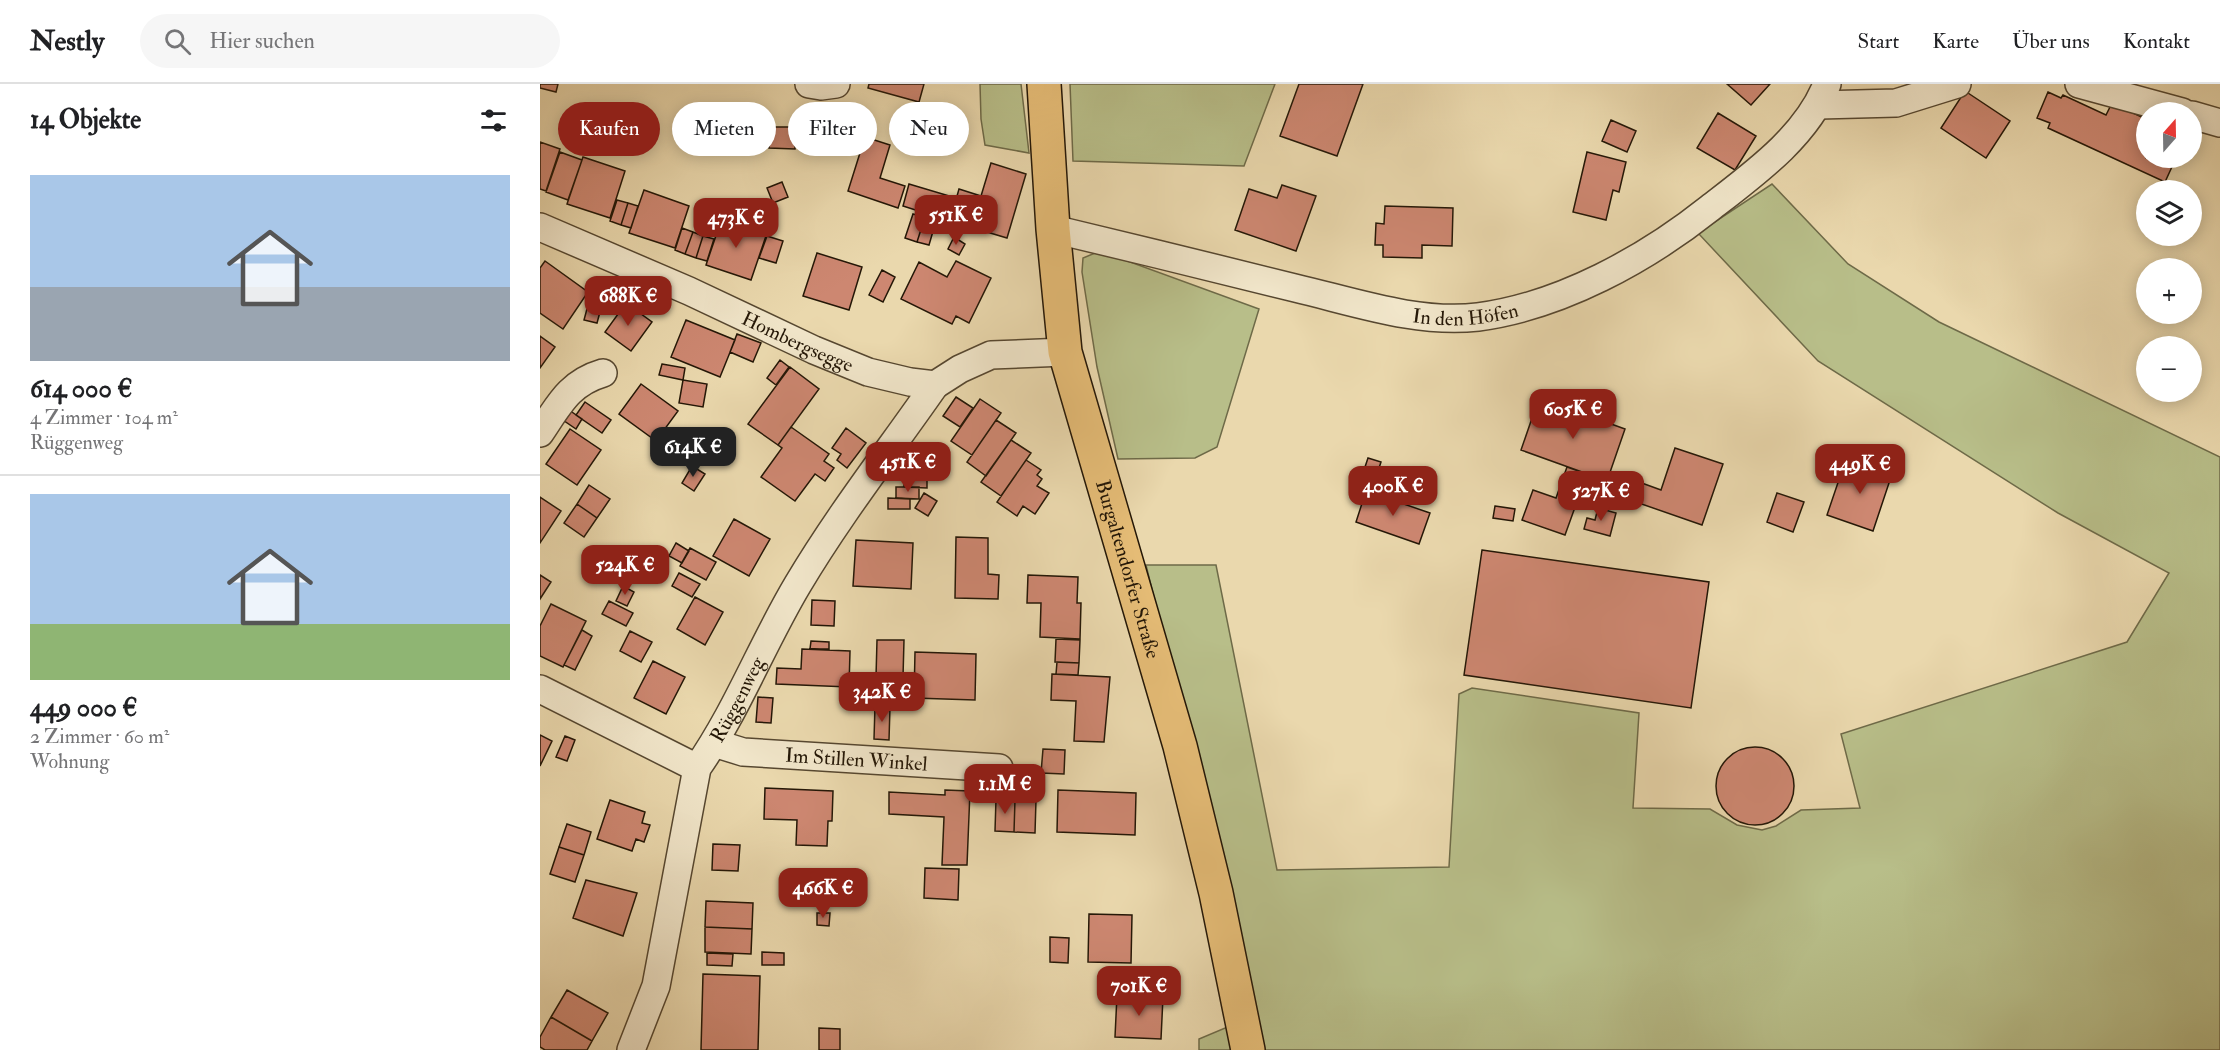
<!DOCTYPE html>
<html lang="de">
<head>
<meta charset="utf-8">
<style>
  :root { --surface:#fff; --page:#f6f6f6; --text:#202124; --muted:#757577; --line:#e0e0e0; --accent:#8f2418 }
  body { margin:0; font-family:"IM FELL Double Pica",serif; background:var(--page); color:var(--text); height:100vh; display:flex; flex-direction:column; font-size:22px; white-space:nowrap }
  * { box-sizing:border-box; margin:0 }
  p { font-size:20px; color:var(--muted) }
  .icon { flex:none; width:33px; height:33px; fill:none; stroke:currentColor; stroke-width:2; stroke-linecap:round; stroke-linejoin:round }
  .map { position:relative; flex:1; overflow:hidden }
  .panel { display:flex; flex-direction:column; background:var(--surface); width:540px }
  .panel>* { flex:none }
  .banner { position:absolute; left:18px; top:18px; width:570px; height:54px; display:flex; gap:12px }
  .needle { width:39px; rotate:20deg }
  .tools { position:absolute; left:1596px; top:18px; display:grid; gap:12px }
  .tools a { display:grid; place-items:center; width:66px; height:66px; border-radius:50%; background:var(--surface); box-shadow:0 3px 15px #0003; font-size:30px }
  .price { position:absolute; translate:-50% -51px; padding:0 14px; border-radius:12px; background:var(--accent); color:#fff; font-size:20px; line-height:39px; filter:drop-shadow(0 2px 3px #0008) }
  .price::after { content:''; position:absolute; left:50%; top:36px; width:18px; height:14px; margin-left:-9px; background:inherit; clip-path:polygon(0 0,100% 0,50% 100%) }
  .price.active { background:#222; color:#fff }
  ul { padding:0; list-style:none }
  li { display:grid; align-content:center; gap:12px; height:318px; padding:0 30px }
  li+li { border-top:2px solid var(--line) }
  li span { display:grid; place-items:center; height:186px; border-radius:0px; color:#555 }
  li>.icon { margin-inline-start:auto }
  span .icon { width:108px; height:108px; fill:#fffc; stroke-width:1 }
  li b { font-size:26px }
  h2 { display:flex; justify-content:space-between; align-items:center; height:72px; padding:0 30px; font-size:26px }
  .chip { padding:0 21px; border-radius:27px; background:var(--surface); box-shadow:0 3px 15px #0003; font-size:21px; line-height:54px }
  .chip.active { background:var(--accent); color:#fff }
  header { display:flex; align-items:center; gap:36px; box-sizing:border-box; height:84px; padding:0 30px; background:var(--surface); border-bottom:2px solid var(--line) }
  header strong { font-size:28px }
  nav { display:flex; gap:33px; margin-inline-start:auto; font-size:21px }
  .search { width:420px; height:54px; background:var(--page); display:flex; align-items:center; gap:15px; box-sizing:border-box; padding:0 21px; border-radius:33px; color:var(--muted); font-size:22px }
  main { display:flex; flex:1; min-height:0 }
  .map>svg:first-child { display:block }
</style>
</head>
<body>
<header>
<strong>Nestly</strong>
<div class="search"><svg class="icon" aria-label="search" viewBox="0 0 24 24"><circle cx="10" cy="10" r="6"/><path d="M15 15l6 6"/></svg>Hier suchen</div>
<nav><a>Start</a><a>Karte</a><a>Über uns</a><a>Kontakt</a></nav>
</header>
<main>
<section class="panel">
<h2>14 Objekte<svg class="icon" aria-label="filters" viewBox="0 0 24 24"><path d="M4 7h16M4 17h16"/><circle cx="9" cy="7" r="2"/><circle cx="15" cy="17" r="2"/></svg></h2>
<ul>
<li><span style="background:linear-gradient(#a9c7e8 60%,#9aa5b1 0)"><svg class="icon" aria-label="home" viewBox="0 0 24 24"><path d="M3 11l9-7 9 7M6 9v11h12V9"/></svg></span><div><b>614 000 €</b><p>4 Zimmer · 104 m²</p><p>Rüggenweg</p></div></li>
<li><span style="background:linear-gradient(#a9c7e8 70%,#8fb573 0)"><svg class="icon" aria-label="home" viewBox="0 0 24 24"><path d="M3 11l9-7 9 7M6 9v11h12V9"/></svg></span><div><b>449 000 €</b><p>2 Zimmer · 60 m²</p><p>Wohnung</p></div></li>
</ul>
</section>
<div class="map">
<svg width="1680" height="966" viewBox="0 0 1680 966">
  <rect width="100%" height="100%" fill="#ead8ad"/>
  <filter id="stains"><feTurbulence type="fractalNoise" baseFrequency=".00333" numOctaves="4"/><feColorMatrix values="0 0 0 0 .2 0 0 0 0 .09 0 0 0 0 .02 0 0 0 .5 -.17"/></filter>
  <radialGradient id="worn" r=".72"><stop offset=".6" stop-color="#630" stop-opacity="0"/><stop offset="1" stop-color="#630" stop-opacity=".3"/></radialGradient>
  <path fill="#b8be89" stroke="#6e6a48" stroke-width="1.5" d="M 440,0 L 481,0 L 489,69 L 445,61 L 441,35 Z
    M 530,0 L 735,0 L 704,82 L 533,77 Z
    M 1232,100 L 1308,180 L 1399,238 L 1680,373 L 1680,966 L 659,966 L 659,955 L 716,931 L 606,481 L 676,481 L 737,786 L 909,783 L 919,610 L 932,604 L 1099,629 L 1093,724 L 1170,725 L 1197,741 L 1222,746 L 1236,742 L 1261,726 L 1320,724 L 1301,650 L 1587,558 L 1629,489 L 1518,429 L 1278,277 L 1158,149 Z
    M 560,167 L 719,225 L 677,363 L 655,374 L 578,375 L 557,283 L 542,188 L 543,174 Z"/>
  <path fill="#cd8771" stroke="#241707" stroke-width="1.5" d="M 0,0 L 18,0 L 16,8 L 0,4 Z
    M 329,0 L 384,0 L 379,18 L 328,4 Z
    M 759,0 L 823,0 L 797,72 L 740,52 Z
    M 1187,0 L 1230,0 L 1211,21 Z
    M 1425,7 L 1470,37 L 1446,74 L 1401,44 Z
    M 1508,8 L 1521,14 L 1523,11 L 1566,31 L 1572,19 L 1606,35 L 1606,74 L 1636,74 L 1625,98 L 1508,44 L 1510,39 L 1497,34 Z
    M 1178,29 L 1216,52 L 1195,86 L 1157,64 Z
    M 1071,36 L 1096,47 L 1087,68 L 1062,57 Z
    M 229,43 L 256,43 L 255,65 L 229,64 Z
    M 325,53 L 350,61 L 340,94 L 365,102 L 358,124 L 308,107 Z
    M 0,58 L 20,65 L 6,107 L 0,105 Z
    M 20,68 L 42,76 L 28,116 L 6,108 Z
    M 1047,68 L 1086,78 L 1079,108 L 1073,106 L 1066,136 L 1033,128 Z
    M 43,73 L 85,87 L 70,134 L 27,120 Z
    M 451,79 L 486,90 L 467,154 L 410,137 L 419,105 L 441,112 Z
    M 242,98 L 248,113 L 233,119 L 227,104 Z
    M 369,100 L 416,114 L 410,137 L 363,122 Z
    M 742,101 L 776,112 L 756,167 L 695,146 L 709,105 L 737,114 Z
    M 104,106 L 149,122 L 135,164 L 89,149 Z
    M 77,116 L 88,119 L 81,141 L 70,137 Z
    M 88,119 L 98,122 L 91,144 L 81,141 Z
    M 845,122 L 913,124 L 912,162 L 882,161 L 882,174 L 843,173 L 843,161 L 835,161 L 836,139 L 844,140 Z
    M 373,130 L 385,133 L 377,158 L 365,154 Z
    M 385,133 L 396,137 L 389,161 L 377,158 Z
    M 182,134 L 227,149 L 211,196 L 166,181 Z
    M 142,144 L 153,148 L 145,170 L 135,166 Z
    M 153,148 L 163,152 L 156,174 L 145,170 Z
    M 163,152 L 174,155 L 167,177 L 156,174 Z
    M 227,152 L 243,157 L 236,179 L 219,174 Z
    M 414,153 L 425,160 L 419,171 L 408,165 Z
    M 277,169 L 322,183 L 309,226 L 263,212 Z
    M 5,177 L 48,208 L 23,245 L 0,229 L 0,184 Z
    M 416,177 L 451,194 L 429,239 L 416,232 L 412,240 L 361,215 L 379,178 L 407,193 Z
    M 342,186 L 355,193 L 343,218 L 329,211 Z
    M 51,210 L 64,213 L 57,239 L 44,236 Z
    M 86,219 L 112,238 L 91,267 L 65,248 Z
    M 146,236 L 195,256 L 180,293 L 131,273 Z
    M 197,250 L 221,259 L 213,278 L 190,268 Z
    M 0,252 L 15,263 L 0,284 Z
    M 240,276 L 249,283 L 236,301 L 227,294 Z
    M 122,280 L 145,284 L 143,296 L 119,291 Z
    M 250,283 L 279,305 L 238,361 L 208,340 Z
    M 143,296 L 167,300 L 163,323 L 139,319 Z
    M 101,300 L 138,327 L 116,357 L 79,330 Z
    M 416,313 L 433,324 L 420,343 L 403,332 Z
    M 999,314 L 1085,345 L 1067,397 L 981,366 Z
    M 440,315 L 461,329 L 432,371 L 411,357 Z
    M 45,318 L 71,336 L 62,349 L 36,331 Z
    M 26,324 L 42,335 L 36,345 L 20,334 Z
    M 456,336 L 476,349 L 446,392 L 427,378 Z
    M 251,343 L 289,370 L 284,377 L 294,384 L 285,397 L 275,390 L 255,417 L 221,393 L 242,364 L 238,361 Z
    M 306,344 L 326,359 L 307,384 L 297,376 L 301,370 L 292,364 Z
    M 30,345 L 61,366 L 37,401 L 6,380 Z
    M 471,356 L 491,369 L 461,412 L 441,398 Z
    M 1135,364 L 1183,380 L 1162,441 L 1070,409 L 1077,390 L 1121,406 Z
    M 828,374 L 841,378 L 835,396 L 822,392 Z
    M 1306,375 L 1352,390 L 1333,447 L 1287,431 Z
    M 486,376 L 501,386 L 497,391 L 502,395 L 497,402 L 509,409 L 495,430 L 483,422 L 477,432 L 457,418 Z
    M 152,382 L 165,390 L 154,407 L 142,399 Z
    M 1027,383 L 1047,390 L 1025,451 L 982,436 L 993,406 L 1016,414 Z
    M 364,393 L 387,393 L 387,404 L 364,403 Z
    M 49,401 L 70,415 L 57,434 L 37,420 Z
    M 356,403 L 379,403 L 379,415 L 356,414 Z
    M 826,407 L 890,429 L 879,460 L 816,438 Z
    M 384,409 L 397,417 L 388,432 L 375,424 Z
    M 1237,409 L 1264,418 L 1253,448 L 1227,438 Z
    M 0,413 L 21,427 L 0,459 Z
    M 348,414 L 370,415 L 370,425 L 348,425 Z
    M 37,420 L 57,434 L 44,453 L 24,439 Z
    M 955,422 L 975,425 L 973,437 L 953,434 Z
    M 1058,424 L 1076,429 L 1070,452 L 1044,445 L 1047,434 L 1055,436 Z
    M 194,435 L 230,455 L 209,492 L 173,472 Z
    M 416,453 L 448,454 L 448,490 L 459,491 L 458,515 L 415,514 Z
    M 316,456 L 373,459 L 371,505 L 313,502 Z
    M 136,459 L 149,467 L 142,479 L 129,472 Z
    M 150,464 L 176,478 L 166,496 L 140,482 Z
    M 942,466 L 1169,498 L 1151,624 L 924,591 Z
    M 119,474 L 128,479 L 122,492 L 112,486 Z
    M 139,489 L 160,500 L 152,513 L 132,502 Z
    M 0,491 L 11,498 L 0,515 Z
    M 488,491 L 538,493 L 537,519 L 541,519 L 540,555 L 500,553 L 501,519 L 487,519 Z
    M 83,502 L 94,508 L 87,522 L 76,517 Z
    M 155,513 L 183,528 L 165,561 L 137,545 Z
    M 272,516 L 295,517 L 294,542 L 271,541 Z
    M 69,517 L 93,529 L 86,542 L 62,530 Z
    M 11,520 L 46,537 L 23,583 L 0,572 L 0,542 Z
    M 42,546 L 52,552 L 35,586 L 24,581 Z
    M 90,547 L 112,558 L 101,578 L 80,567 Z
    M 516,555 L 540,556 L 539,579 L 515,578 Z
    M 337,556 L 364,556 L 363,593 L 336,593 Z
    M 271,557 L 289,558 L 289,565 L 270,565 Z
    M 262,565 L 310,567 L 309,603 L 236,600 L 237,584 L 261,585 Z
    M 375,568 L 436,570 L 435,616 L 374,614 Z
    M 113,577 L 145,593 L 126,630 L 94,614 Z
    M 517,578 L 539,579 L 538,591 L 516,590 Z
    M 512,590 L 570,593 L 564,658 L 534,657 L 536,617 L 511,616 Z
    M 218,613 L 233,614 L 231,639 L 216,638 Z
    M 335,622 L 350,623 L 349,656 L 334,655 Z
    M 0,651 L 12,657 L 0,682 Z
    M 25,652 L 35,656 L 27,677 L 16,673 Z
    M1176 702a39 39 0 1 1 78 0a39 39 0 1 1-78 0Z
    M 503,665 L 525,666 L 524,690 L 501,689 Z
    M 225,704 L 293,707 L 292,737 L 288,737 L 287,762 L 256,761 L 257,736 L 224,735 Z
    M 405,706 L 430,707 L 427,781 L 402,781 L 404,733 L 349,730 L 349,708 L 405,711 Z
    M 518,706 L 596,709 L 595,751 L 517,748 Z
    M 456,715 L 475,715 L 474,748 L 455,747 Z
    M 475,715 L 496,716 L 495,749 L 474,748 Z
    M 70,716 L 105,728 L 102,739 L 110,741 L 104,758 L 96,755 L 92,767 L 57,755 Z
    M 27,740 L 51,748 L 44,771 L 19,763 Z
    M 173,760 L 200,761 L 198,787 L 172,786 Z
    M 19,763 L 44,771 L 35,798 L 10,790 Z
    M 385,784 L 419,785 L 418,816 L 384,814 Z
    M 46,796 L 97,809 L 83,852 L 33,834 Z
    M 166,817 L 213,819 L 212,845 L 165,843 Z
    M 277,829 L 290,829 L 289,842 L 277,841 Z
    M 549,830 L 592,831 L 591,879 L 548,878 Z
    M 165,843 L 212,845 L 211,870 L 165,868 Z
    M 510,853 L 529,854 L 528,879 L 510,878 Z
    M 222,868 L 244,869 L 244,881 L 222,881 Z
    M 167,869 L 193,870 L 192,882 L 167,881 Z
    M 163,890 L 220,892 L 218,966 L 161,966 Z
    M 27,906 L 68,929 L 52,957 L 11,933 Z
    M 577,911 L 623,913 L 621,955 L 575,953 Z
    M 11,933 L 52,957 L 47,966 L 5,966 L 0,963 L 0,953 Z
    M 279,944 L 300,945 L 300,966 L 279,966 Z"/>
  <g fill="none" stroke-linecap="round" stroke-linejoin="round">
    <defs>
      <g id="minor">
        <path d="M 269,0 L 281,2 L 296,0"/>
        <path d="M 1539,0 L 1642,28"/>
        <path d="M 1279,21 L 1356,19 L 1417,0"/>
        <path d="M 1652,31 L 1680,39"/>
        <path id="s1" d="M 0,143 L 149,207 L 274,266 L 328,288 L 370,298 L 395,301 L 420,285 L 451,271 L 525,268"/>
        <path id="s2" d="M 513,145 C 594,164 674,184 755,204 C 815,218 877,240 938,233 C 1021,222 1106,175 1170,124 C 1214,90 1267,52 1287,0"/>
        <path d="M 0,349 C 19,321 29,299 63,289"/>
        <path d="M 0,605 L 157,684"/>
        <path id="s3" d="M 174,659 L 203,668 L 459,684"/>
        <path id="s4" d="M 91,966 L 116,902 L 157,684 C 197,627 222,560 258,500 C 299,431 349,367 395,301"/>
      </g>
      <g id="major">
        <path id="s5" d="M 504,0 L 513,145 L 525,268 L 640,662 L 676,809 L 708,966"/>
      </g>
    </defs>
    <use href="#minor" stroke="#564730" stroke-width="30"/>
    <use href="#major" stroke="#241707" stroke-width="36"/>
    <use href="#minor" stroke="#f1e6ca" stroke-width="27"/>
    <use href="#major" stroke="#e5bc76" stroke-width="33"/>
  </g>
  <g text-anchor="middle" stroke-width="5" stroke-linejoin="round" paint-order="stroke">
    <g font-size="20" fill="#241707" stroke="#f1e6ca">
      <text dy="7" stroke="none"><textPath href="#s2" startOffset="423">In den Höfen</textPath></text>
      <text dy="7" stroke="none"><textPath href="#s1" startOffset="282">Hombergsegge</textPath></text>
      <text dy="7" stroke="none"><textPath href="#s5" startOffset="495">Burgaltendorfer Straße</textPath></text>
      <text dy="7" stroke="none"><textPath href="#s4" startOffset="370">Rüggenweg</textPath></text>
      <text dy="7" stroke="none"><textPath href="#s3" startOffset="144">Im Stillen Winkel</textPath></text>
    </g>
  </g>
  <rect width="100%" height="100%" filter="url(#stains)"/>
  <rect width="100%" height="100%" fill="url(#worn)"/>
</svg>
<div class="tools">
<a><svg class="needle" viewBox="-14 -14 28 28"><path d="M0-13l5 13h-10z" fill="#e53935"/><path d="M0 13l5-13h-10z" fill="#757577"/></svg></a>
<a><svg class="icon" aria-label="layers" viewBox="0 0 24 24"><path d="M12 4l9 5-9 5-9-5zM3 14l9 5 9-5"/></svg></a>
<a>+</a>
<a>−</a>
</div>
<b class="price" style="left:416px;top:162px">551K €</b>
<b class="price" style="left:196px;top:165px">473K €</b>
<b class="price" style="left:88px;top:243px">688K €</b>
<b class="price" style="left:1033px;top:356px">605K €</b>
<b class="price active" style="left:153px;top:394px">614K €</b>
<b class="price" style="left:368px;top:409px">451K €</b>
<b class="price" style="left:1320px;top:411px">449K €</b>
<b class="price" style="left:853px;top:433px">400K €</b>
<b class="price" style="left:1061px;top:438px">527K €</b>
<b class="price" style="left:85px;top:512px">524K €</b>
<b class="price" style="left:342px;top:639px">342K €</b>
<b class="price" style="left:465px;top:731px">1.1M €</b>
<b class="price" style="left:283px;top:835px">466K €</b>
<b class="price" style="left:599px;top:933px">701K €</b>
<div class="banner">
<a class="chip active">Kaufen</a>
<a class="chip">Mieten</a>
<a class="chip">Filter</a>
<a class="chip">Neu</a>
</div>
</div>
</main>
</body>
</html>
